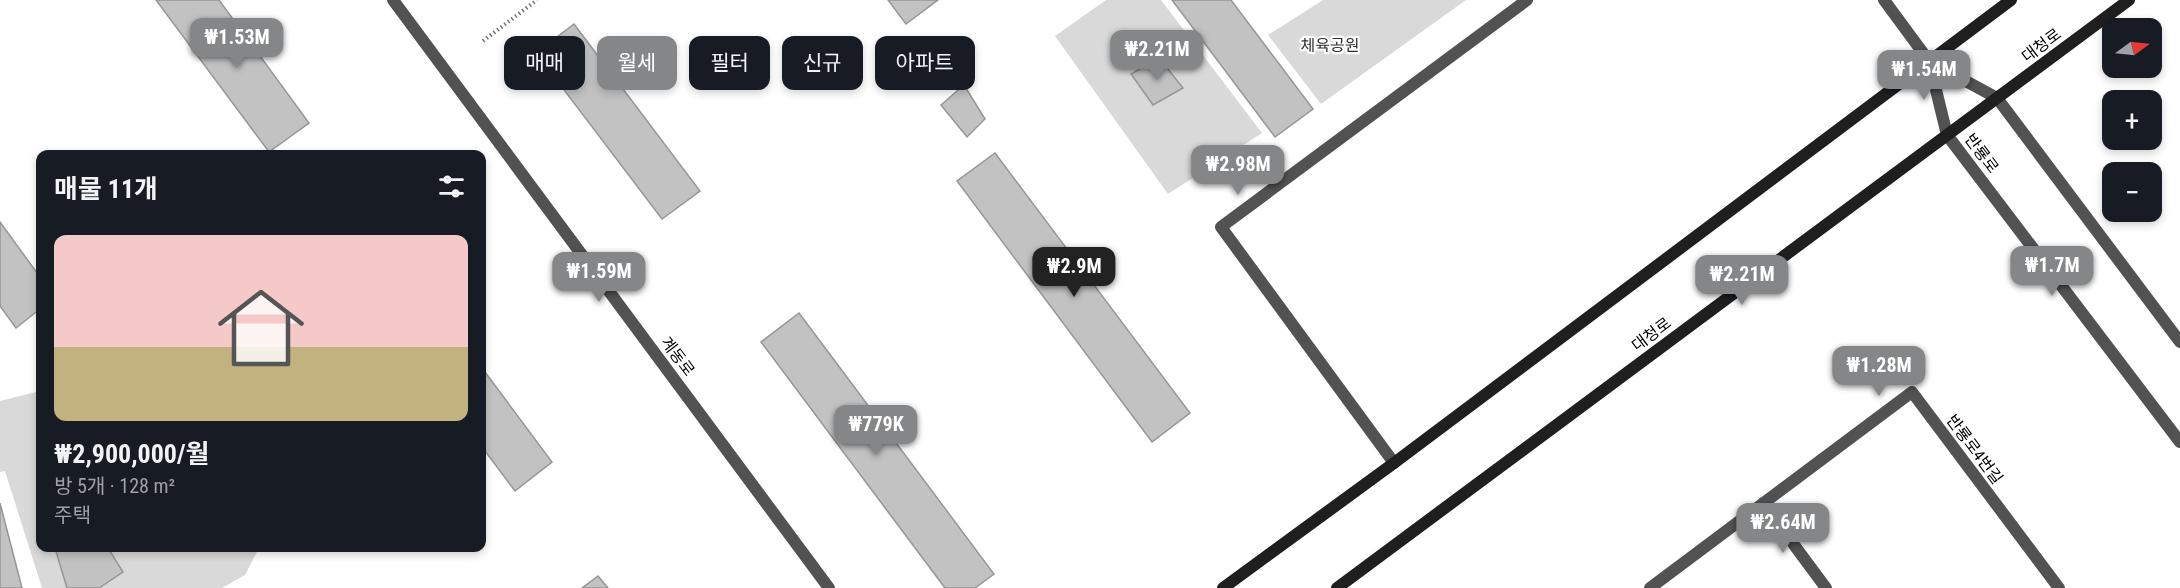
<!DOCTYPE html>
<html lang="ko">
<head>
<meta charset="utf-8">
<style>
  :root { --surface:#171b24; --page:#20242c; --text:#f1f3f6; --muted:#9ea1a6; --accent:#858687 }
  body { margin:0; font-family:"Roboto Condensed","Noto Sans KR",sans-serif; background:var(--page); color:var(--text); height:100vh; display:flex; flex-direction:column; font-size:22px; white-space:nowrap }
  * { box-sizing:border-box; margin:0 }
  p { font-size:20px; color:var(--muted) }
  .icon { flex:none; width:33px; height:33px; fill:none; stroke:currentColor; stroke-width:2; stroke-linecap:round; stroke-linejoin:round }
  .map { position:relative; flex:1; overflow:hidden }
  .side { position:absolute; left:36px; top:150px; width:450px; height:402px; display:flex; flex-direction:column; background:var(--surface); border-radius:12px; box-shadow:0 3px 9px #0003 }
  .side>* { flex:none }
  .hud { position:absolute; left:504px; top:36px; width:570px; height:54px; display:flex; gap:12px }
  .needle { width:39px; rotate:75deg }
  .controls { position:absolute; left:2102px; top:18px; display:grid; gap:12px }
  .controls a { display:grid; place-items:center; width:60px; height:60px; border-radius:12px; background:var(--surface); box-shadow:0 3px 9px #0003; font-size:30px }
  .price { position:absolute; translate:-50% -51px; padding:0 14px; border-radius:12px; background:var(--accent); color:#fff; font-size:20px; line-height:39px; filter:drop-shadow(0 2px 3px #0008) }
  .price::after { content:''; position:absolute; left:50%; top:36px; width:18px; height:14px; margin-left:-9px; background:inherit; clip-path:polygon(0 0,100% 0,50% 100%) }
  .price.on { background:#222; color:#fff }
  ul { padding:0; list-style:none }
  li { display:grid; align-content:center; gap:12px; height:318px; padding:0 18px }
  li span { display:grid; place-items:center; height:186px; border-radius:12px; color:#555 }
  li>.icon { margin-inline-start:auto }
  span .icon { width:108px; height:108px; fill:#fffc; stroke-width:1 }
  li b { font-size:26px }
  h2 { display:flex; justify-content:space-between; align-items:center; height:72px; padding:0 18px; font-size:26px }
  .pill { padding:0 21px; border-radius:12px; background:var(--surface); box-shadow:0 3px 9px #0003; font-size:21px; line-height:54px }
  .pill.on { background:var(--accent); color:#fff }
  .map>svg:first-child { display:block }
</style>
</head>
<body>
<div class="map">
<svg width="2180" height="588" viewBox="0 0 2180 588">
  <rect width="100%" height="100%" fill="#fff"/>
  <path fill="#d9d9d9" d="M 1106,0 L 1161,0 L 1262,133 L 1168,194 L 1055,36 Z
    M 1323,0 L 1466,0 L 1321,104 L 1268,35 Z
    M 40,391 L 40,548 L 259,548 L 245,575 L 222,588 L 42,588 L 5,471 L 0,472 L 0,401 Z"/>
  <path fill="#c2c2c2" stroke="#969696" stroke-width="1.5" d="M 156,0 L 219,0 L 309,123 L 269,152 Z
    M 888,0 L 938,0 L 906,24 Z
    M 1172,0 L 1231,0 L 1313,109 L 1275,137 Z
    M 574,24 L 700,191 L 662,219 L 536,53 Z
    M 1159,58 L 1183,88 L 1153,105 L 1131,74 Z
    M 964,85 L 985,119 L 967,137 L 941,105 Z
    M 995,153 L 1190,413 L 1152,442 L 957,181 Z
    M 0,222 L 40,277 L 40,309 L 16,328 L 0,306 Z
    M 799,313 L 994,574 L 975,588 L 945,588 L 761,342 Z
    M 482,368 L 552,462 L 515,491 L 482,447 Z
    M 0,503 L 22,588 L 0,588 Z
    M 55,548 L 108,548 L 123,572 L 99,588 L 67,588 Z
    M 598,576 L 608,588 L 582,588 Z"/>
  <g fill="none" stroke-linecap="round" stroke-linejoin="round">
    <path stroke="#747474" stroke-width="4" stroke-dasharray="1.5 3" stroke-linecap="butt" d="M 483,41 L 537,0"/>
    <path stroke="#525252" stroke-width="12" d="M 393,0 L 829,588
      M 1884,0 L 1929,61
      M 1394,463 L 1221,227 L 1527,0
      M 1763,503 L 1826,588
      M 1650,588 L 1912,392 L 2059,588"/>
    <path stroke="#525252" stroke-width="12" d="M 1929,61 L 1947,135 L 2180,442
      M 1929,61 L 1997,98 L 2180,342"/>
    <path stroke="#1f1f1f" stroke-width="12" d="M 1223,588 L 1394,463 L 2011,0
      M 1337,588 L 2129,0"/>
  </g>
  <g text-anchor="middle" stroke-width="4.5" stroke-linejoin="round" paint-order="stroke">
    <g font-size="16" fill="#303030" stroke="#fff">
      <text x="1330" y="51">체육공원</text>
    </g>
    <g font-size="16" fill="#000" stroke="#fff">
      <text transform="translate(2041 45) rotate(-37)" y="6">대청로</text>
      <text transform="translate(1982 153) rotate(53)" y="6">반룡로</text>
      <text transform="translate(1651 334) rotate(-37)" y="6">대청로</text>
      <text transform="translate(678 356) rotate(53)" y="6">계동로</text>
      <text transform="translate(1975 449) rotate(53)" y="6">반룡로4번길</text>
    </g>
  </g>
</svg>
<div class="controls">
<a><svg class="needle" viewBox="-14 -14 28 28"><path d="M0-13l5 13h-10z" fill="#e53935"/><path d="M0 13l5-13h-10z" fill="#9ea1a6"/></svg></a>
<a>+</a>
<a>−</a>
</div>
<b class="price" style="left:237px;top:69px">₩1.53M</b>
<b class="price" style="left:1157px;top:81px">₩2.21M</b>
<b class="price" style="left:1924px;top:101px">₩1.54M</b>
<b class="price" style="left:1238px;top:196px">₩2.98M</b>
<b class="price" style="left:2052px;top:297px">₩1.7M</b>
<b class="price on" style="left:1074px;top:298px">₩2.9M</b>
<b class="price" style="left:599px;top:303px">₩1.59M</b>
<b class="price" style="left:1742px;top:306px">₩2.21M</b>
<b class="price" style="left:1879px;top:397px">₩1.28M</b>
<b class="price" style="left:876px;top:456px">₩779K</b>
<b class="price" style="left:1783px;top:554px">₩2.64M</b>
<div class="hud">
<a class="pill">매매</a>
<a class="pill on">월세</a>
<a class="pill">필터</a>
<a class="pill">신규</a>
<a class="pill">아파트</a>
</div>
<section class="side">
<h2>매물 11개<svg class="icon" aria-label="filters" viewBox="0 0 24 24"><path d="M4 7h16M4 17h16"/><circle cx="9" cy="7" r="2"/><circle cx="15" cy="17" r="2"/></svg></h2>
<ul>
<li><span style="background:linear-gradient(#f6c9c9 60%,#c2b280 0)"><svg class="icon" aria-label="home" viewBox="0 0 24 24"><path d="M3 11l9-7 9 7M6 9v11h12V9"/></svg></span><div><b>₩2,900,000/월</b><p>방 5개 · 128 m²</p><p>주택</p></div></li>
</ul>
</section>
</div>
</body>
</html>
